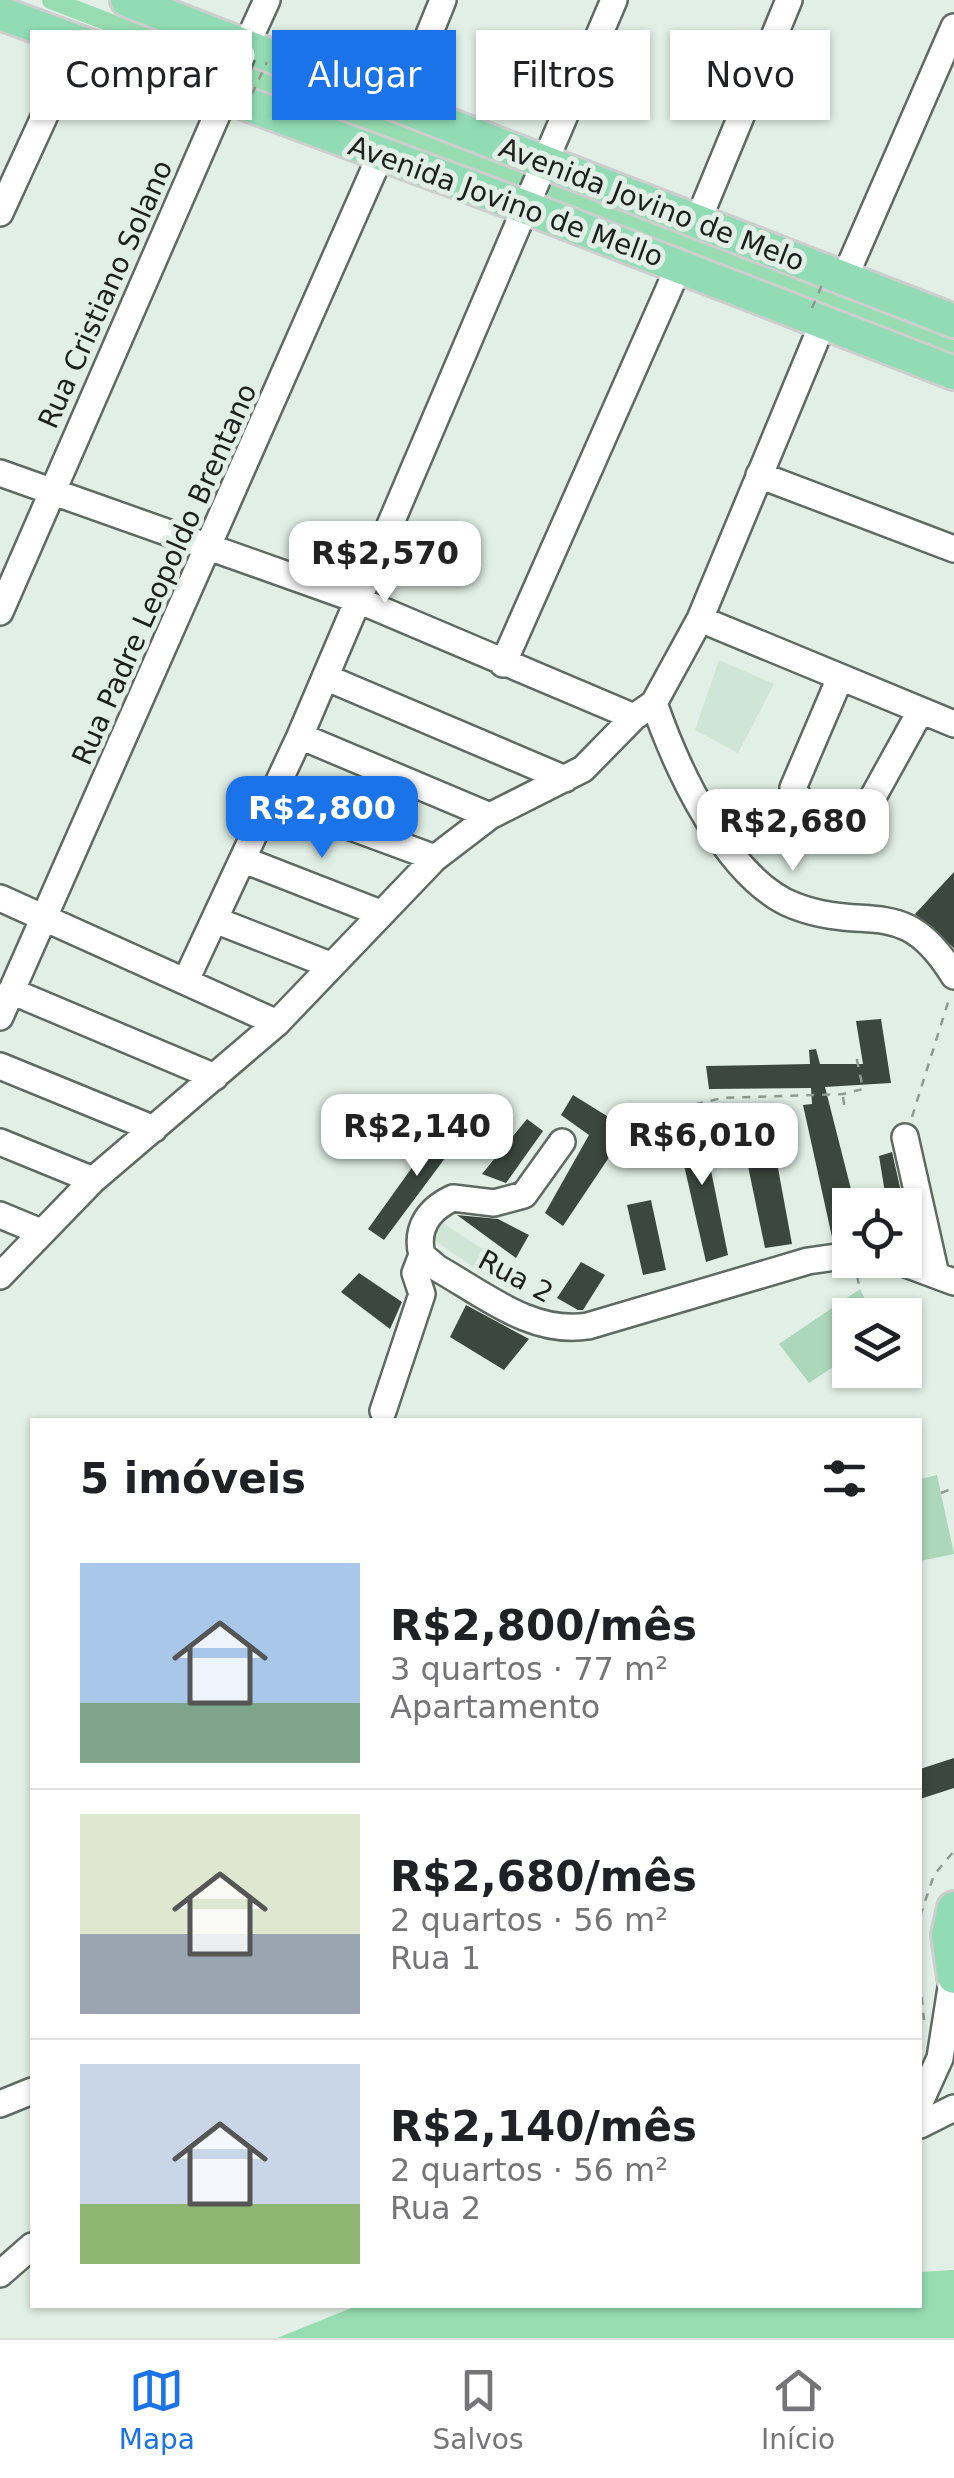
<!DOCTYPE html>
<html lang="pt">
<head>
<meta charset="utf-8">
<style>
  :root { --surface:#fff; --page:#f6f6f6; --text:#202124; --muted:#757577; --line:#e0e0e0; --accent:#1a73e8 }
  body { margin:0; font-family:"DejaVu Sans",sans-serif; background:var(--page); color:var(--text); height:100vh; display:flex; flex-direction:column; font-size:38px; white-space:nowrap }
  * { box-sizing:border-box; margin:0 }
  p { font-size:32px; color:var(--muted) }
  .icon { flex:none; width:55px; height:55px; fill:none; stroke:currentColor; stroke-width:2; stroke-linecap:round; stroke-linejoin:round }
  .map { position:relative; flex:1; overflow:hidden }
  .side { position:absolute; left:30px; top:1418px; width:892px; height:890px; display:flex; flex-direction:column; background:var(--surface); border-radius:0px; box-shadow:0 2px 8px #0004 }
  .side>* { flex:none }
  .hud { position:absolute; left:30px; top:30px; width:895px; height:90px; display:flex; gap:20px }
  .buttons { position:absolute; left:832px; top:1188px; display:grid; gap:20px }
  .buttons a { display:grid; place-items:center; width:90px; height:90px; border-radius:0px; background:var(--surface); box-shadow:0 2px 8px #0004; font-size:50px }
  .price { position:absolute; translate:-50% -85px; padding:0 22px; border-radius:20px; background:#fff; color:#222; font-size:32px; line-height:65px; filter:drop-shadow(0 2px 5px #0008) }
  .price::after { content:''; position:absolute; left:50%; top:60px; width:30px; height:22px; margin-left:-15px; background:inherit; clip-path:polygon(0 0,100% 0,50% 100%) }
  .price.current { background:var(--accent); color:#fff }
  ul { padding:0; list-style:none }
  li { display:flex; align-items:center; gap:30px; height:250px; padding:0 50px }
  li+li { border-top:2px solid var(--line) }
  li span { display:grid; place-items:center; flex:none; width:280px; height:200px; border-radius:0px; color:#555 }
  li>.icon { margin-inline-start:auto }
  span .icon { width:120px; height:120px; fill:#fffc; stroke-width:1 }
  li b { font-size:42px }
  h2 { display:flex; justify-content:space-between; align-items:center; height:120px; padding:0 50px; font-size:42px }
  .pill { padding:0 35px; border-radius:0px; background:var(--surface); box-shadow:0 2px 8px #0004; font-size:35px; line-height:90px }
  .pill.current { background:var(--accent); color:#fff }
  .tab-bar { display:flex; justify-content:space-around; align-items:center; height:140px; border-top:2px solid var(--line); background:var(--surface); font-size:28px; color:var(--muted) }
  .tab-bar a { display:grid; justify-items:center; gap:5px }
  .tab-bar .current { color:var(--accent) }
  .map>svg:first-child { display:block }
</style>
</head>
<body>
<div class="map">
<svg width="954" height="2338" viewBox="0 0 954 2338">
  <rect width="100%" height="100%" fill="#e1efe6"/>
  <path fill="#cfe5d6" d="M 719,660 L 774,684 L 738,753 L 695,730 Z
    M 429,1214 L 509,1266 L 495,1282 L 421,1231 Z"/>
  <path fill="#acd7bb" d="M 860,1289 L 873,1315 L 850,1315 L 850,1356 L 809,1383 L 779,1344 Z
    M 937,1475 L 954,1554 L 920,1561 L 920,1479 Z"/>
  <path fill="#97ddb1" d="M 954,2270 L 954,2338 L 277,2338 L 359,2305 L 920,2305 L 920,2272 Z"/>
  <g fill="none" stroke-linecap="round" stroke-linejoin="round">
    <path stroke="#97ddb1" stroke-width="18" d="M 51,0 L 515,178
      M 557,193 L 954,345"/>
  </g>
  <path fill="#3b473f" d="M 954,872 L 954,948 L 915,914 Z
    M 881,1019 L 891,1083 L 825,1087 L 855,1205 L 850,1205 L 850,1231 L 832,1237 L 803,1105 L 812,1104 L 811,1088 L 709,1089 L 706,1066 L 810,1064 L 809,1050 L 816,1049 L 820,1064 L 863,1064 L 856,1021 Z
    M 573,1095 L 628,1129 L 563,1226 L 545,1213 L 589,1135 L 561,1115 Z
    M 767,1109 L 792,1244 L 765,1248 L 737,1113 Z
    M 527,1119 L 543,1131 L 506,1183 L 482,1174 Z
    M 446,1120 L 466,1130 L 384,1240 L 368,1229 Z
    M 674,1121 L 701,1121 L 728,1255 L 706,1262 Z
    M 892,1152 L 904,1205 L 887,1205 L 879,1156 Z
    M 651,1200 L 666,1270 L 643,1275 L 627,1205 Z
    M 457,1215 L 498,1219 L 529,1235 L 516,1258 Z
    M 581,1262 L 605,1275 L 583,1310 L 578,1310 L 557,1298 Z
    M 359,1273 L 402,1302 L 390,1329 L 341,1292 Z
    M 466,1305 L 529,1339 L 504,1370 L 450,1337 Z
    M 954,1758 L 954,1788 L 920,1799 L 920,1769 Z"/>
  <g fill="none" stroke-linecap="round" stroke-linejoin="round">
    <defs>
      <path id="minor" d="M 242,55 L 267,0
        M 400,106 L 443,0
        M 0,213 L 78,43
        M 697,223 L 789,0
        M 844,279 L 954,27
        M 0,473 L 358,600 L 634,717 L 654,703 L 700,619 L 822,325
        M 759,475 L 954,549
        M 0,612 L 230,85
        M 700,619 L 954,724
        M 503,664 L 679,266
        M 325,677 L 565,779
        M 840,678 L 793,788 L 807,811 L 836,820 L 863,815 L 920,712
        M 654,703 C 676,767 727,880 795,906 C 869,934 903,893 954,976
        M 300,736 L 490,816
        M 272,798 L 435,858
        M 244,860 L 380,913
        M 0,898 L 277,1023
        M 215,920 L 330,965
        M 187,978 L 300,736 L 614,0
        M 11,991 L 215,1077
        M 0,1017 L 381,154
        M 0,1066 L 154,1129
        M 905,1137 L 936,1275
        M 0,1142 L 93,1180
        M 562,1142 L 524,1195 L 494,1203 L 453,1198 C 429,1209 415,1228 422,1255 L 437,1268 C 485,1295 532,1335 588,1326 L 808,1261 L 850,1255
        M 0,1215 L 41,1232
        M 895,1260 L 954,1282
        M 0,1276 L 93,1180 L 277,1023 L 435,858 L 490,816 L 583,769 L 634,717
        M 383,1411 L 422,1294 L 415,1273 L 422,1255
        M 920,2102 L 940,2058 L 953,1975
        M 0,2104 L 32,2091
        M 920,2125 L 954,2108
        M 0,2274 L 32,2246"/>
      <path id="major" d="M 127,0 L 954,321
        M 0,13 L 525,207 L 954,373
        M 954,1908 L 948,1935 L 954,1977"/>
    </defs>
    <use href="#minor" stroke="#5e6a62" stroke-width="30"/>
    <use href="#major" stroke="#cdcecd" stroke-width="38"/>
    <path stroke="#8f9a93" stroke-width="2.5" stroke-dasharray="8 8" stroke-linecap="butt" d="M 843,1097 L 845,1110
      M 912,1117 L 950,996
      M 655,1163 L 671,1110 L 722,1098 L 843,1094 L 863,1089 L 856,1055
      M 857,1276 L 860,1289
      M 941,1493 L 954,1488
      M 920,1916 L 934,1875 L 954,1851
      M 920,1981 L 924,2020"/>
    <use href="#minor" stroke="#fff" stroke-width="25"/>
    <use href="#major" stroke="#92dcb5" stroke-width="32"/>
    <defs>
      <path id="minor-bridge" d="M 230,85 L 242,55"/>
    </defs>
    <use href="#minor-bridge" stroke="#5e6a62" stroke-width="30" stroke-linecap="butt"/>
    <path stroke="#8f9a93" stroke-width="2.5" stroke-dasharray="8 8" stroke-linecap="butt" d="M 252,94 L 267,62
      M 812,308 L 822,285"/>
    <use href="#minor-bridge" stroke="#fff" stroke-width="25"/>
  </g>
  <g text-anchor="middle" stroke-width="10" stroke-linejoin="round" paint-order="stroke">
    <g font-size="28" fill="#1b201d" stroke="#e1efe6">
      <text transform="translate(506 201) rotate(20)" y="10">Avenida Jovino de Mello</text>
      <text transform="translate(652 204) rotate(21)" y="10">Avenida Jovino de Melo</text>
      <text transform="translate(105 294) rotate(-66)" y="10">Rua Cristiano Solano</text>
      <text transform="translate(164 574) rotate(-66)" y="10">Rua Padre Leopoldo Brentano</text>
      <text transform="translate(516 1276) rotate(28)" y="10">Rua 2</text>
    </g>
  </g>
</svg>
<div class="buttons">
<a><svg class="icon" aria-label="locate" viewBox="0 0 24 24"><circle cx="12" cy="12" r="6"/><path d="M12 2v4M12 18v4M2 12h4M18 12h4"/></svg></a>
<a><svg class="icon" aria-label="layers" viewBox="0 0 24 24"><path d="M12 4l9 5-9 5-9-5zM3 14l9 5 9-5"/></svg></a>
</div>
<b class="price" style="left:385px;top:606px">R$2,570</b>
<b class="price current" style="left:322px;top:861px">R$2,800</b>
<b class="price" style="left:793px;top:874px">R$2,680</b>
<b class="price" style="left:417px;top:1179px">R$2,140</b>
<b class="price" style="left:702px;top:1188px">R$6,010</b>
<div class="hud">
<a class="pill">Comprar</a>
<a class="pill current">Alugar</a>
<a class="pill">Filtros</a>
<a class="pill">Novo</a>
</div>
<section class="side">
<h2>5 imóveis<svg class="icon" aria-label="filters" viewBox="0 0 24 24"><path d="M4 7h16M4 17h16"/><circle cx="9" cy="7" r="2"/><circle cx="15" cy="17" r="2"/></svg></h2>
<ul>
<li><span style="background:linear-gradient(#a9c7e8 70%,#7fa58c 0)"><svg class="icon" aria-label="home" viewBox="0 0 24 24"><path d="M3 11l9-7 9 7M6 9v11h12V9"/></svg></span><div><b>R$2,800/mês</b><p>3 quartos · 77 m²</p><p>Apartamento</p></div></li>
<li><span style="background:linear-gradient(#dfe7d0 60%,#9aa5b1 0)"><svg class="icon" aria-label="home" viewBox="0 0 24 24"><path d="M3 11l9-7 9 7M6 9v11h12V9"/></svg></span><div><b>R$2,680/mês</b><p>2 quartos · 56 m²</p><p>Rua 1</p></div></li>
<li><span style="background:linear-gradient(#c9d6e8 70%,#8fb573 0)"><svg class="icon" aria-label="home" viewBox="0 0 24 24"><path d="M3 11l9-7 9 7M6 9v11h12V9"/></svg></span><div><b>R$2,140/mês</b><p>2 quartos · 56 m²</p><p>Rua 2</p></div></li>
</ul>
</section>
</div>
<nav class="tab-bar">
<a class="current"><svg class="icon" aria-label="map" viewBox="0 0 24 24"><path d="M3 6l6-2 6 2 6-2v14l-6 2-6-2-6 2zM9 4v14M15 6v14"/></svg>Mapa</a>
<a><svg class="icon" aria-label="saved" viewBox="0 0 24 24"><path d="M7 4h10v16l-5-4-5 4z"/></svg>Salvos</a>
<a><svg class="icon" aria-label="home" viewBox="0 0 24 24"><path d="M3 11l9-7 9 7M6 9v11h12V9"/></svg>Início</a>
</nav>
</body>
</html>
